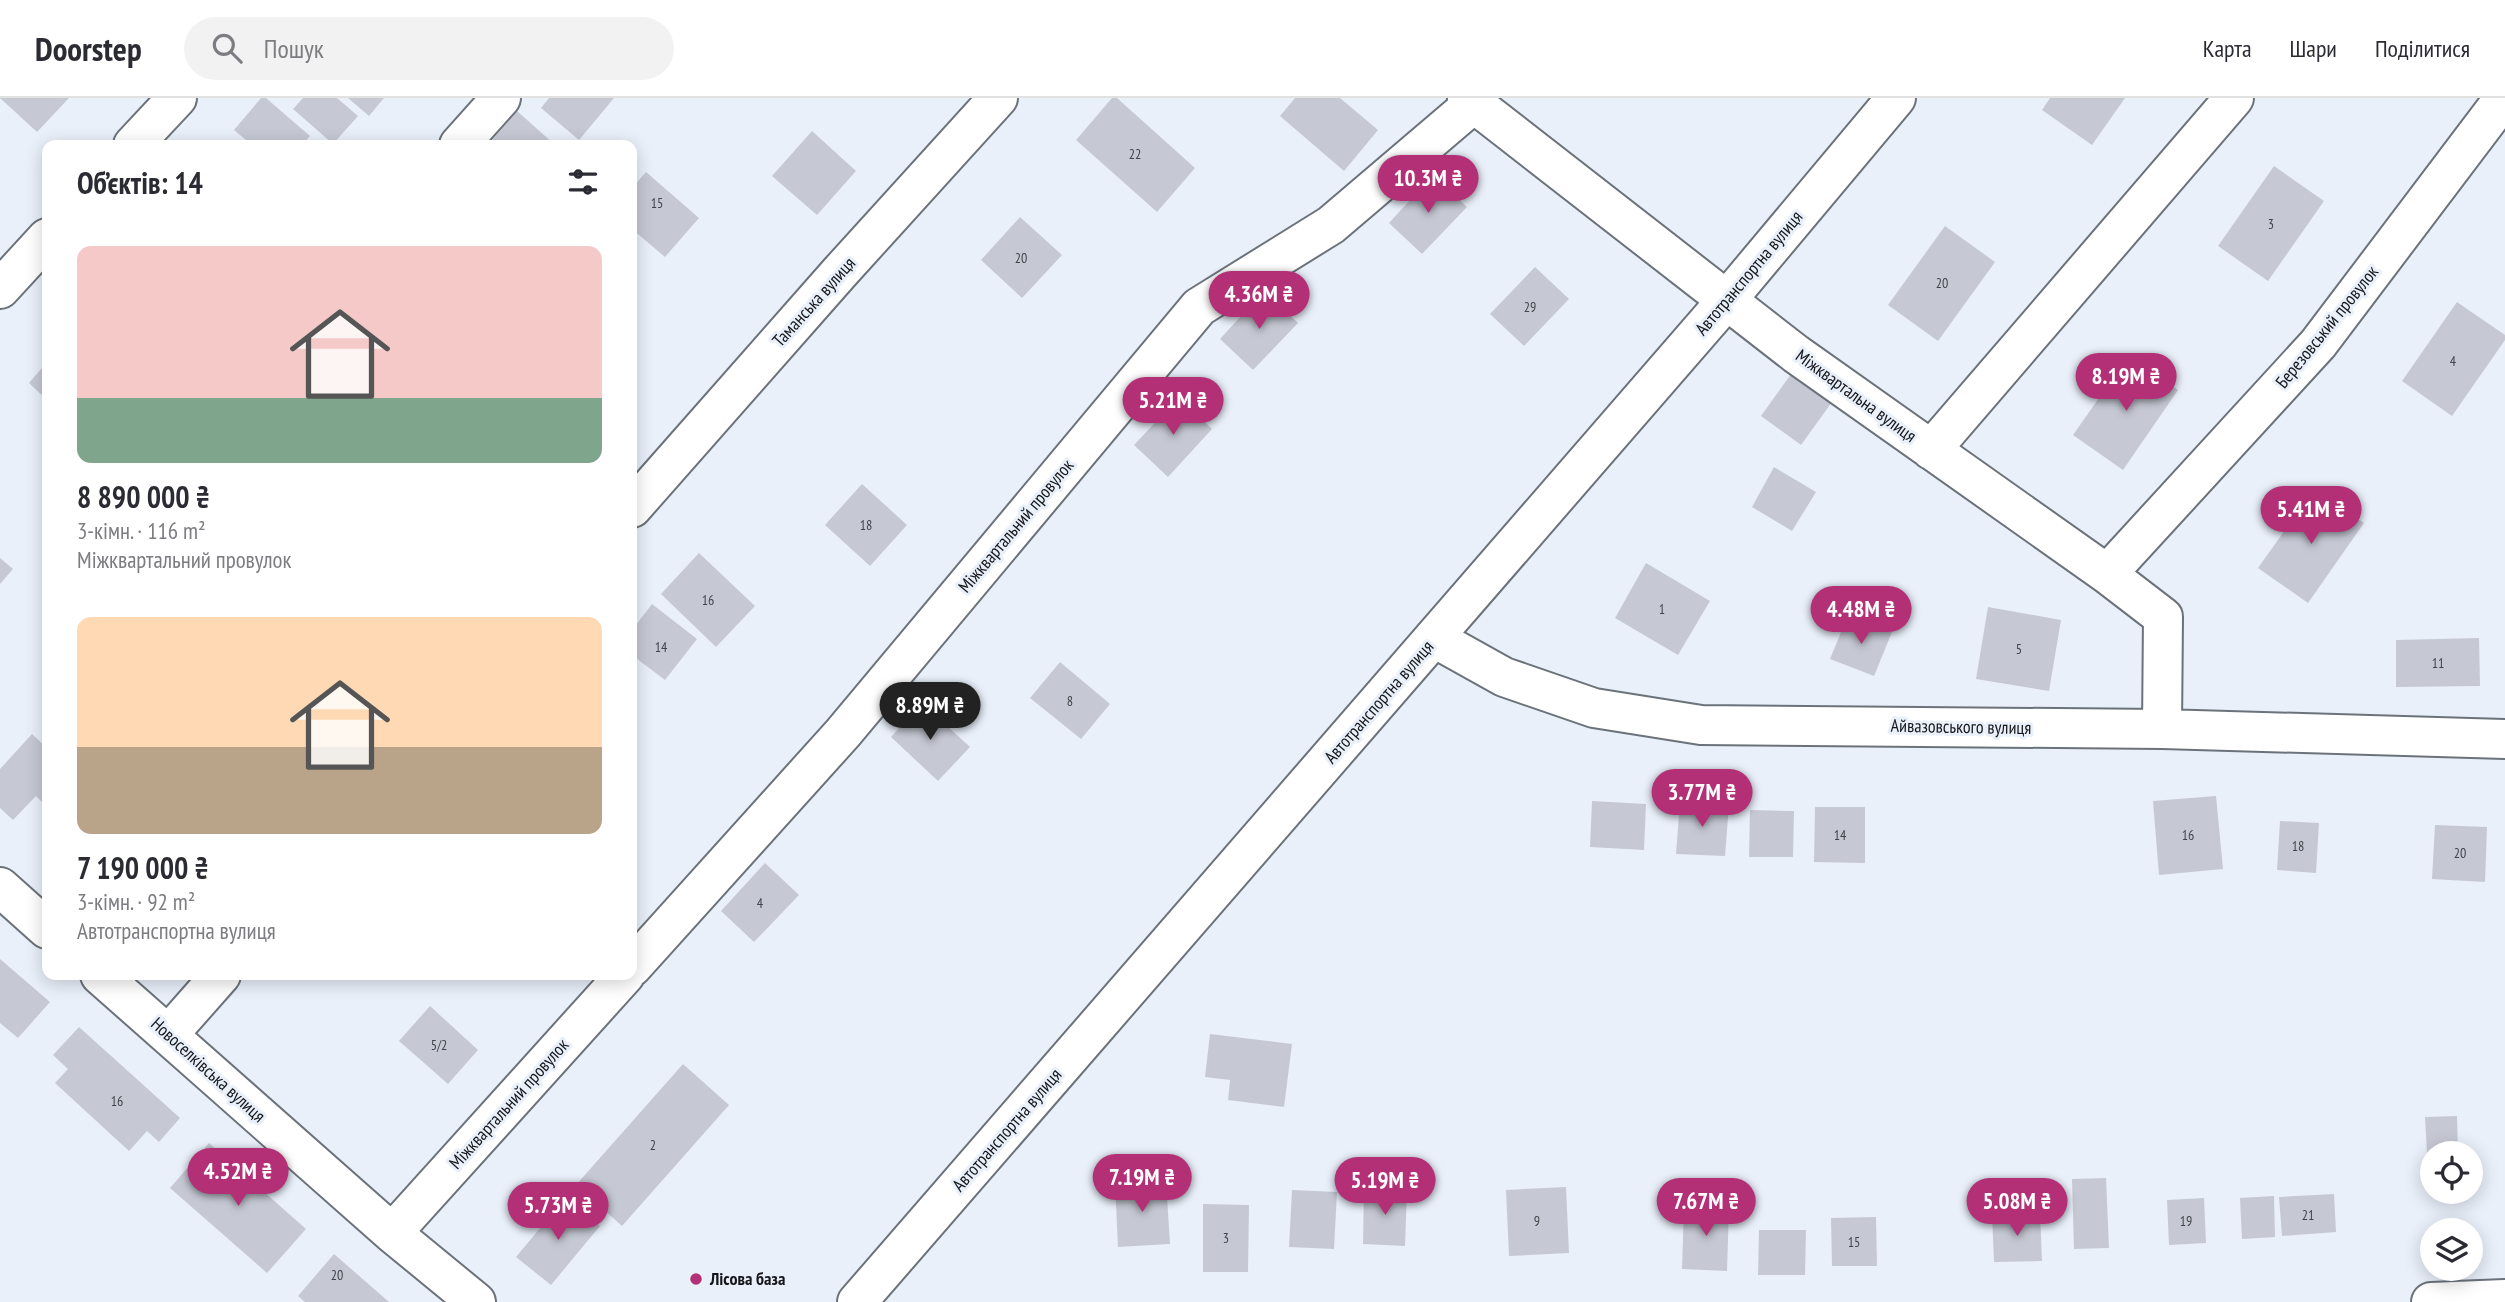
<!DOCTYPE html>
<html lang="uk">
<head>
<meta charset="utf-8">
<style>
  :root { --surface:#fff; --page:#f2f2f3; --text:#2b2b33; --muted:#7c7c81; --line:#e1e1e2; --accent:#b43076 }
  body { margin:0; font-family:"PT Sans Narrow",sans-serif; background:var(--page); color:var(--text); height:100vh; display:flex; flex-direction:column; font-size:26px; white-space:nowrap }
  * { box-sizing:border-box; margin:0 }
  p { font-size:23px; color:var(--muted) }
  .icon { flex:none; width:38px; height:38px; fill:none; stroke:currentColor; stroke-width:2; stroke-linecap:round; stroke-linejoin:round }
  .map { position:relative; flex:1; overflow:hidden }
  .details { position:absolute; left:42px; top:42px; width:595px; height:840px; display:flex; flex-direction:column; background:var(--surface); border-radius:14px; box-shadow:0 4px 18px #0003 }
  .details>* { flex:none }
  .buttons { position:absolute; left:2420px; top:1043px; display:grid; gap:14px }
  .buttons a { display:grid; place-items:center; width:63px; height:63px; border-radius:50%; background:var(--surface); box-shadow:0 4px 18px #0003; font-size:35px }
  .price { position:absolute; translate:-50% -60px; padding:0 16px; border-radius:24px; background:var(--accent); color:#fff; font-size:23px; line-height:46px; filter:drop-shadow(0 2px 4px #0008) }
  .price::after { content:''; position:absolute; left:50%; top:42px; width:21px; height:16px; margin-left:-10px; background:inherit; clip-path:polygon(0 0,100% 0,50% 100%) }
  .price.current { background:#222; color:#fff }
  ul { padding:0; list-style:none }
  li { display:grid; align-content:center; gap:14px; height:371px; padding:0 35px }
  li span { display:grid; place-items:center; height:217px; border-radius:14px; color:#555 }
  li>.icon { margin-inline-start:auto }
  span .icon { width:126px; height:126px; fill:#fffc; stroke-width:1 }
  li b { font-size:30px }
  h2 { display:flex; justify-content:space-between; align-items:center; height:84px; padding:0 35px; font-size:30px }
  header { display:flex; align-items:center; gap:42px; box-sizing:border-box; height:98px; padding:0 35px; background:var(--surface); border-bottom:2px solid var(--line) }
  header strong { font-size:33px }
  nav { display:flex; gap:38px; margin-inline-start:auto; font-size:24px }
  .search { width:490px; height:63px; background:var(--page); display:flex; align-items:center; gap:18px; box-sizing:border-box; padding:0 24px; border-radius:38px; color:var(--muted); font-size:26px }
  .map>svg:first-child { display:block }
</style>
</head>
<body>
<header>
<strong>Doorstep</strong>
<div class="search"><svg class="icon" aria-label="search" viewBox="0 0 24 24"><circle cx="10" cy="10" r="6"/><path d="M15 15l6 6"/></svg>Пошук</div>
<nav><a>Карта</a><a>Шари</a><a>Поділитися</a></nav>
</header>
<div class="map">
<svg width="2505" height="1204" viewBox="0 0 2505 1204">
  <rect width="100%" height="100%" fill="#e9f0fa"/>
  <path fill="#c6c9d4" d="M 0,0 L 69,0 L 37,34 Z
    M 261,0 L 266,0 L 310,38 L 302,47 L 252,47 L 234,32 Z
    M 303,0 L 337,0 L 358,18 L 333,46 L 293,11 Z
    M 348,0 L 384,0 L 369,18 Z
    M 549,0 L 614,0 L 579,42 L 541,10 Z
    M 1112,0 L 1117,0 L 1195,70 L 1157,114 L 1076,42 Z
    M 1295,0 L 1340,0 L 1378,32 L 1344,73 L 1280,18 Z
    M 2050,0 L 2125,0 L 2092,47 L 2042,12 Z
    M 517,13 L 554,46 L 553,47 L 488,47 Z
    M 812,33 L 856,73 L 817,117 L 772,78 Z
    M 2274,68 L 2324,103 L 2268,183 L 2218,148 Z
    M 646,74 L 699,120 L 665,159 L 632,131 L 632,90 Z
    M 1433,77 L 1467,109 L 1422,156 L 1389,125 Z
    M 1020,119 L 1062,157 L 1022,200 L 981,162 Z
    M 1945,128 L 1995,164 L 1938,243 L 1888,207 Z
    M 1535,169 L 1569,201 L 1524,248 L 1490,216 Z
    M 1264,193 L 1298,225 L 1253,272 L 1220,241 Z
    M 2457,204 L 2505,237 L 2505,242 L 2452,318 L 2402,283 Z
    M 2129,257 L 2178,292 L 2123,372 L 2073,337 Z
    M 47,264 L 47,302 L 29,285 Z
    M 1791,276 L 1832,304 L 1801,347 L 1761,318 Z
    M 1179,299 L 1212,331 L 1168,379 L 1134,347 Z
    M 1774,369 L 1816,394 L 1792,433 L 1752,409 Z
    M 862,386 L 907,427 L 870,468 L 825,427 Z
    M 2314,391 L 2364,425 L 2308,505 L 2258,470 Z
    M 699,455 L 755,508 L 716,549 L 661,496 Z
    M 0,460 L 13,471 L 0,486 Z
    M 1646,465 L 1710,503 L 1678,557 L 1615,520 Z
    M 652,506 L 697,541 L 665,582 L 632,557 L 632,532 Z
    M 1988,509 L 2061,522 L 2049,593 L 1976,581 Z
    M 1848,517 L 1892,534 L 1874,578 L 1830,561 Z
    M 2479,540 L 2480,588 L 2396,589 L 2396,542 Z
    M 1060,564 L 1110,606 L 1081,641 L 1030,600 Z
    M 922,605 L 970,649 L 938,683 L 891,639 Z
    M 32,636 L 47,650 L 47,709 L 36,698 L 13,722 L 0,710 L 0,671 Z
    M 2216,698 L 2223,771 L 2159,777 L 2153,703 Z
    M 1592,703 L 1646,706 L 1644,752 L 1590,749 Z
    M 1680,703 L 1729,707 L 1725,758 L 1676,756 Z
    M 1815,709 L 1865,709 L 1865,765 L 1814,764 Z
    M 1750,712 L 1794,713 L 1793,759 L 1749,759 Z
    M 2280,723 L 2319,725 L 2316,775 L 2277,772 Z
    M 2435,727 L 2487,729 L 2485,784 L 2432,781 Z
    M 765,765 L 799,797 L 754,844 L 721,813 Z
    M 0,861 L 50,904 L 18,940 L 0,925 Z
    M 430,908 L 478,952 L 448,986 L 399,943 Z
    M 79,929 L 180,1020 L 159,1044 L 147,1033 L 129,1053 L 55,985 L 68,971 L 53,957 Z
    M 1210,936 L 1292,946 L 1284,1009 L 1228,1002 L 1230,982 L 1205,979 Z
    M 683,966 L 729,1007 L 622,1128 L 576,1087 Z
    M 2457,1018 L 2458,1055 L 2432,1055 L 2432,1073 L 2428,1073 L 2425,1019 Z
    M 209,1045 L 306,1131 L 267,1175 L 170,1090 Z
    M 2106,1080 L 2109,1150 L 2074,1151 L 2072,1081 Z
    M 1166,1082 L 1170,1146 L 1118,1149 L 1115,1085 Z
    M 1566,1089 L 1569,1155 L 1509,1158 L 1506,1092 Z
    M 1364,1090 L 1407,1091 L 1405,1148 L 1363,1146 Z
    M 1292,1092 L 1337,1094 L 1334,1151 L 1289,1149 Z
    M 2334,1096 L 2336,1134 L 2282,1138 L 2279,1099 Z
    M 2274,1098 L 2275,1139 L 2242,1141 L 2240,1100 Z
    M 565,1100 L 600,1128 L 551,1187 L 516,1159 Z
    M 2204,1100 L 2206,1145 L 2169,1147 L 2167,1102 Z
    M 1203,1106 L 1249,1107 L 1248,1174 L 1203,1174 Z
    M 1684,1108 L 1729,1109 L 1727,1173 L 1682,1171 Z
    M 2040,1115 L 2042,1163 L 1994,1164 L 1992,1116 Z
    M 1876,1119 L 1877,1168 L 1832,1168 L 1831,1120 Z
    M 1759,1132 L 1806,1132 L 1805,1177 L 1758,1177 Z
    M 334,1156 L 389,1204 L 305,1204 L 298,1198 Z"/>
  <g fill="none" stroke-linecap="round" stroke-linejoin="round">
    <defs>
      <path id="minor" d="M 1467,0 L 1796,256 L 2107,476 L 2163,519 L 2162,631
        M 133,47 L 177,0
        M 459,47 L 501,0
        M 0,191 L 47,140
        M 1931,352 L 2234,0
        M 632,410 L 840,174 L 998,0
        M 2107,476 L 2318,246 L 2504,0
        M 1434,540 L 1504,579 L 1594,610 L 1701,627 L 2162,631 L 2505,641
        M 0,789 L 47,831
        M 632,869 L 843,635 L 1199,209 L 1331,127 L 1473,6
        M 100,877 L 392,1135 L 476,1204
        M 168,937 L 221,877
        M 392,1135 L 625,877
        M 2431,1204 L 2505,1201"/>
      <path id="secondary" d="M 857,1204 L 1726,203 L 1896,0"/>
    </defs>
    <use href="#minor" stroke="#6b727a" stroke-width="42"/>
    <use href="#secondary" stroke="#6b727a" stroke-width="42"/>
    <use href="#minor" stroke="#fff" stroke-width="38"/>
    <use href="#secondary" stroke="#fff" stroke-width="38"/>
  </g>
  <circle fill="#b43076" stroke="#e9f0fa" stroke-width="2.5" cx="696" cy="1181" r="7"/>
  <g text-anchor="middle" stroke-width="6" stroke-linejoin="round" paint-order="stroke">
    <g font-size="14" fill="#414449">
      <text x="1135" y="61">22</text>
      <text x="657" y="110">15</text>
      <text x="2271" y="131">3</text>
      <text x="1021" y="165">20</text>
      <text x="1942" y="190">20</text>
      <text x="1530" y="214">29</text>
      <text x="2453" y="268">4</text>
      <text x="866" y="432">18</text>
      <text x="708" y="507">16</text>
      <text x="1662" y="516">1</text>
      <text x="661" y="554">14</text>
      <text x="2019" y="556">5</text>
      <text x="2438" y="570">11</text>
      <text x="1070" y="608">8</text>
      <text x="1840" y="742">14</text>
      <text x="2188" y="742">16</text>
      <text x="2298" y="753">18</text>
      <text x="2460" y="760">20</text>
      <text x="760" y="810">4</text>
      <text x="439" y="952">5/2</text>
      <text x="117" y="1008">16</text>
      <text x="653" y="1052">2</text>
      <text x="2308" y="1122">21</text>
      <text x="1537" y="1128">9</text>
      <text x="2186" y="1128">19</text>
      <text x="1226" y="1145">3</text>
      <text x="1854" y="1149">15</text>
      <text x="337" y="1182">20</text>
    </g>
    <g font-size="18" fill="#15171b" stroke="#e9f0fa">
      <text transform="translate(1749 175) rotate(-50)" y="6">Автотранспортна вулиця</text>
      <text transform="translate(814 204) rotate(-48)" y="6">Таманська вулиця</text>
      <text transform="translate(2327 229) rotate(-51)" y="6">Березовський провулок</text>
      <text transform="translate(1856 298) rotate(36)" y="6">Міжквартальна вулиця</text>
      <text transform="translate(1016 428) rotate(-50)" y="6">Міжквартальний провулок</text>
      <text transform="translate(1379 604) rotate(-49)" y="6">Автотранспортна вулиця</text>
      <text transform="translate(1961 629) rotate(1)" y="6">Айвазовського вулиця</text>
      <text transform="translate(208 972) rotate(42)" y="6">Новоселківська вулиця</text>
      <text transform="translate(509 1006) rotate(-48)" y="6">Міжквартальний провулок</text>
      <text transform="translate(1007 1032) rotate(-49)" y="6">Автотранспортна вулиця</text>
    </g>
    <g font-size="18" font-weight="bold" fill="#15171b" stroke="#e9f0fa" text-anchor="start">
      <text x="710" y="1187">Лісова база</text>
    </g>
  </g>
</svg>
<div class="buttons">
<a><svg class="icon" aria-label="locate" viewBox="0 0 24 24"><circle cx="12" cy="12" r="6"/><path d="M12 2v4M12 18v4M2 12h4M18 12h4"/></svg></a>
<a><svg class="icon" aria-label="layers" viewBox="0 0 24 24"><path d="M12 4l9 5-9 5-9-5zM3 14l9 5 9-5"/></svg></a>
</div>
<b class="price" style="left:1428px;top:117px">10.3M ₴</b>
<b class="price" style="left:1259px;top:233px">4.36M ₴</b>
<b class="price" style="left:2126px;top:315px">8.19M ₴</b>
<b class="price" style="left:1173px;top:339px">5.21M ₴</b>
<b class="price" style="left:2311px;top:448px">5.41M ₴</b>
<b class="price" style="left:1861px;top:548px">4.48M ₴</b>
<b class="price current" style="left:930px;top:644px">8.89M ₴</b>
<b class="price" style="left:1702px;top:731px">3.77M ₴</b>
<b class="price" style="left:238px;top:1110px">4.52M ₴</b>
<b class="price" style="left:1142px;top:1116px">7.19M ₴</b>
<b class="price" style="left:1385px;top:1119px">5.19M ₴</b>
<b class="price" style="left:1706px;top:1140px">7.67M ₴</b>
<b class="price" style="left:2017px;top:1140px">5.08M ₴</b>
<b class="price" style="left:558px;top:1144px">5.73M ₴</b>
<section class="details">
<h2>Об’єктів: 14<svg class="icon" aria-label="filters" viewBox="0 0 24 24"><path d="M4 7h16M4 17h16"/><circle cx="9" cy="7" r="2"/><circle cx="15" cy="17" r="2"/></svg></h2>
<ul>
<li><span style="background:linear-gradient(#f6c9c9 70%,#7fa58c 0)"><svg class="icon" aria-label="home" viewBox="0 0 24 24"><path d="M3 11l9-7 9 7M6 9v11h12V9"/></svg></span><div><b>8 890 000 ₴</b><p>3-кімн. · 116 m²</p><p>Міжквартальний провулок</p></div></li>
<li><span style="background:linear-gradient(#ffd9b3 60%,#b9a48a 0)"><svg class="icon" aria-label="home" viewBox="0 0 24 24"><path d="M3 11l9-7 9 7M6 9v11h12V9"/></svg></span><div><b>7 190 000 ₴</b><p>3-кімн. · 92 m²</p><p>Автотранспортна вулиця</p></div></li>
</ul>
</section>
</div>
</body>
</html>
